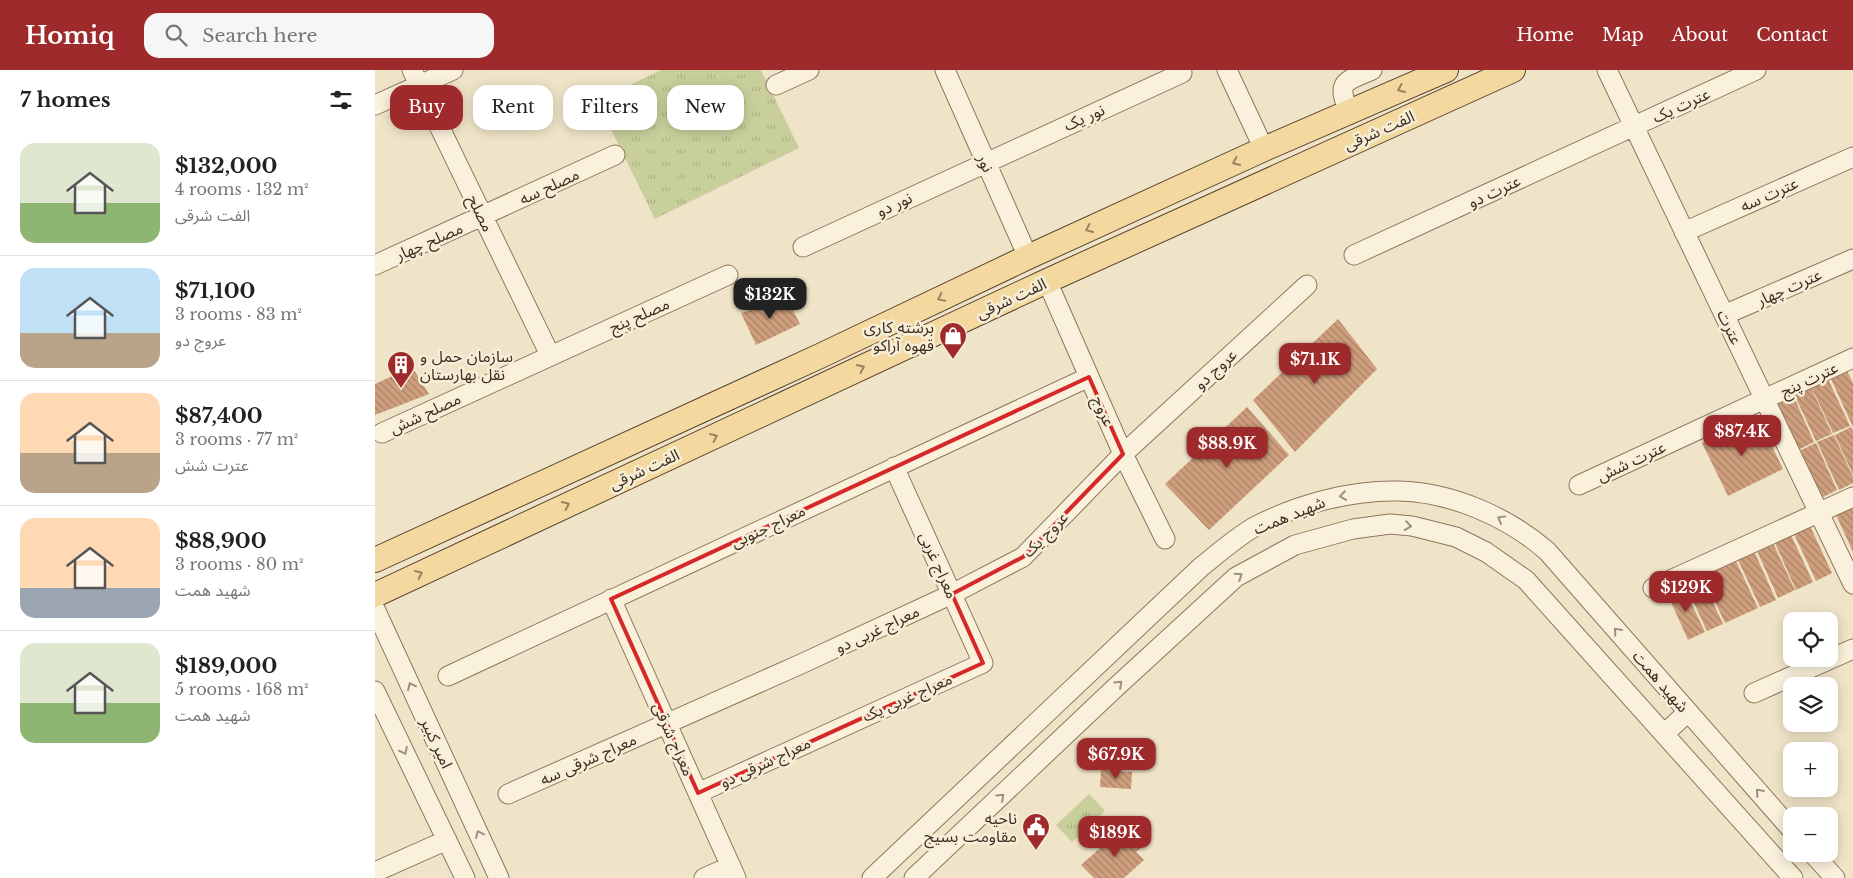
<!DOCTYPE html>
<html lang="en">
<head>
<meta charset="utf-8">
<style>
  :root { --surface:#fff; --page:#f6f6f6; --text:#222; --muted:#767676; --line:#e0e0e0; --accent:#9e2a2b }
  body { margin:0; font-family:"Libre Baskerville","Noto Sans Arabic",serif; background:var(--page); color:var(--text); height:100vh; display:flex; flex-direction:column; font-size:19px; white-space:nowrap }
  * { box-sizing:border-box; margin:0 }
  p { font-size:16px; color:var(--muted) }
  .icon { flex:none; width:28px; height:28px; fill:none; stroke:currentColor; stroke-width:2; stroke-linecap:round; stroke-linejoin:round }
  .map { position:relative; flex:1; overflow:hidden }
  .drawer { display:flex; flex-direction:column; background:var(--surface); width:375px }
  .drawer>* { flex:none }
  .banner { position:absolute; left:15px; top:15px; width:475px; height:45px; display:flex; gap:10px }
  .buttons { position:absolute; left:1408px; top:542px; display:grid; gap:10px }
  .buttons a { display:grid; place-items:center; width:55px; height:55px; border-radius:10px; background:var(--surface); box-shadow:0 2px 12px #0003; font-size:25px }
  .price { position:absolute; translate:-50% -42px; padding:0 11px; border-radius:10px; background:var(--accent); color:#fff; font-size:16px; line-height:32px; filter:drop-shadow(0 1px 2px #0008) }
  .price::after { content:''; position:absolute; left:50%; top:30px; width:15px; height:11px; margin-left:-8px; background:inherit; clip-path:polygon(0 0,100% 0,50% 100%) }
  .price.selected { background:#222; color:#fff }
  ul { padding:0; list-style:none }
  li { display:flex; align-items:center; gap:15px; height:125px; padding:0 20px }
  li+li { border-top:1px solid var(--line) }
  li span { display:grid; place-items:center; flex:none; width:140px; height:100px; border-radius:15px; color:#555 }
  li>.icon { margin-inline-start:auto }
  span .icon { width:60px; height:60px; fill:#fffc; stroke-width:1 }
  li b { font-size:21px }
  h2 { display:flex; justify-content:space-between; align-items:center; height:60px; padding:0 20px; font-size:21px }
  .chip { padding:0 18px; border-radius:15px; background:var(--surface); box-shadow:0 2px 12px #0003; font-size:18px; line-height:45px }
  .chip.selected { background:var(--accent); color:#fff }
  header { display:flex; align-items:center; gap:30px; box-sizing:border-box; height:70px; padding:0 25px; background:var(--accent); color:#fff }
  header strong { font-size:24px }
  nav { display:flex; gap:28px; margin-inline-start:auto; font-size:18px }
  .search { width:350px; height:45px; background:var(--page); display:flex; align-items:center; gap:12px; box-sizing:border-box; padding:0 18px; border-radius:15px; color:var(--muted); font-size:19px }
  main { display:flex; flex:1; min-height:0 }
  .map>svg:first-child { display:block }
</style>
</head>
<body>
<header>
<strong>Homiq</strong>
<div class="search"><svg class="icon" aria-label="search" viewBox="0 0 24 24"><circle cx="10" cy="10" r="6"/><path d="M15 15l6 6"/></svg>Search here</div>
<nav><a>Home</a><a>Map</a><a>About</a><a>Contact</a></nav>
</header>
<main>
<section class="drawer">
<h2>7 homes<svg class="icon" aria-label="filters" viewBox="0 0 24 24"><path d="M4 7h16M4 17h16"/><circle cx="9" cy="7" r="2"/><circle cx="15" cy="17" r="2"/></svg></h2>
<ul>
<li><span style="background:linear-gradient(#dfe7d0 60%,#8fb573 0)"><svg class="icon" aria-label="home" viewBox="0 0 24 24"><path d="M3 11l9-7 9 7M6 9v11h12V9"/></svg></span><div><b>$132,000</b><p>4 rooms · 132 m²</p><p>الفت شرقی</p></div></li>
<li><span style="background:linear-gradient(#bfe0f5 65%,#b9a48a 0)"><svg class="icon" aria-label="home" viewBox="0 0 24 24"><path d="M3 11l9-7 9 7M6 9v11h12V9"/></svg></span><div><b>$71,100</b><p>3 rooms · 83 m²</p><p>عروج دو</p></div></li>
<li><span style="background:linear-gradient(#ffd9b3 60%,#b9a48a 0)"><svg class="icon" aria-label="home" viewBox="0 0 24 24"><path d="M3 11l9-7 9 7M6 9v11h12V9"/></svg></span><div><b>$87,400</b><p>3 rooms · 77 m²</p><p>عترت شش</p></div></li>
<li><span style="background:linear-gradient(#ffd9b3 70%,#9aa5b1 0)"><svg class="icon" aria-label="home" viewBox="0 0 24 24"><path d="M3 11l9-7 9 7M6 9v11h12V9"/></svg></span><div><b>$88,900</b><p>3 rooms · 80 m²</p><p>شهید همت</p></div></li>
<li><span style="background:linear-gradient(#dfe7d0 60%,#8fb573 0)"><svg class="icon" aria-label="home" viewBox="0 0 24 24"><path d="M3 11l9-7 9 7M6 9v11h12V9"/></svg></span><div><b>$189,000</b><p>5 rooms · 168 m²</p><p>شهید همت</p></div></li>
</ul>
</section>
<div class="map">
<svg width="1478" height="808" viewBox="0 0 1478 808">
  <defs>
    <pattern id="park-tufts" width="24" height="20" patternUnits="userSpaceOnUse" patternTransform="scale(1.25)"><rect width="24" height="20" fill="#c9cf9b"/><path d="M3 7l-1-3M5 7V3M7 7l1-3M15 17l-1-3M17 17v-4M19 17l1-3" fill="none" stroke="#aeb285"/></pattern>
    <pattern id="building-back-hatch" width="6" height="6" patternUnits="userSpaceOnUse" patternTransform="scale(1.25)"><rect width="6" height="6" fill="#cf9f7d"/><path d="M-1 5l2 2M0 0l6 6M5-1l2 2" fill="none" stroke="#a98266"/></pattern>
  </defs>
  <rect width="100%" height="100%" fill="#f0e4c8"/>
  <path fill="url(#park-tufts)" d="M 286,0 L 386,0 L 424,78 L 280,149 L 222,31 Z
    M 714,724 L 730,741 L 697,772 L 681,755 Z"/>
  <path fill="url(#building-back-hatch)" d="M 412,228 L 425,254 L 381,275 L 366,243 Z
    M 963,249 L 1002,299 L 920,382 L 878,330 Z
    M 37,297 L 54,324 L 0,345 L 0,314 Z
    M 1472,301 L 1478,313 L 1478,357 L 1456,309 Z
    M 1453,309 L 1475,356 L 1458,363 L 1436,316 Z
    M 1436,317 L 1457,364 L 1441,371 L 1419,324 Z
    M 1418,325 L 1439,372 L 1423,380 L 1401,332 Z
    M 872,337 L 914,385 L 834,460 L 790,414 Z
    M 1369,353 L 1391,364 L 1408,399 L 1353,426 L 1327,373 Z
    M 1476,357 L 1478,361 L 1478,405 L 1460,365 Z
    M 1459,365 L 1478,407 L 1478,413 L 1464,420 L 1442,372 Z
    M 1441,373 L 1462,420 L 1446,428 L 1424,381 Z
    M 1477,438 L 1478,439 L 1478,482 L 1461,445 Z
    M 1435,456 L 1457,503 L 1441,511 L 1419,464 Z
    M 1416,465 L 1438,512 L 1421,520 L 1400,473 Z
    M 1398,473 L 1420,520 L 1403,528 L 1382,481 Z
    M 1380,483 L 1401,530 L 1385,537 L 1363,490 Z
    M 1361,491 L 1383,538 L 1350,553 L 1328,506 Z
    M 1326,507 L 1348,554 L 1332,561 L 1310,514 Z
    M 1308,516 L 1330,562 L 1313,570 L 1292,523 Z
    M 726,700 L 757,702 L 756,719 L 725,717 Z
    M 743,762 L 750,770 L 757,763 L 769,775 L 761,782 L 769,790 L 749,808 L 719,808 L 706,795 Z"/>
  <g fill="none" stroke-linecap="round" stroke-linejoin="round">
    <defs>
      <path id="minor" d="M 37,0 L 175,285
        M 570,0 L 653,187
        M 852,0 L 889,79
        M 1232,0 L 1478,514
        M 401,15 L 434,0
        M 0,35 L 78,0
        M 974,42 C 961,11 969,12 997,0
        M 1309,162 L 1478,87
        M 428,177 L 807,3
        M 979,185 L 1381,0
        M 0,195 L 240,85
        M 672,211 L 748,384 L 790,469
        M 1349,245 L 1478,189
        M 7,363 L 353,205
        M 1204,415 L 1478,288
        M 1278,518 L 1478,427
        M 236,529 L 361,808
        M 0,539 L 124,808
        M 73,606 L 714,307
        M 0,621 L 90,808
        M 1379,623 L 1478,579
        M 1289,664 L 1313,642
        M 323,723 L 608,593 L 519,397
        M 133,724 L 426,594 L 577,524 L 648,487 L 748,384 L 932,215
        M 1438,784 L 1460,808
        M 0,802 L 72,770
        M 329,808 L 356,796
        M 497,808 L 826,497 C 841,485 864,465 881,456 C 924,434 975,420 1024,421 C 1076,422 1133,447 1172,481 L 1416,759
        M 539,808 L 740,618 L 861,507 L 920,475 L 978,459 L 1015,454 L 1037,456 L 1081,467 L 1111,482 L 1151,510 L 1418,808"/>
      <path id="major" d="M 0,490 L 445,286 L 653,187 L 889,79 L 1071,0
        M 0,525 L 672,211 L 1138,0"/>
    </defs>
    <use href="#minor" stroke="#8d765c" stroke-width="21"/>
    <use href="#major" stroke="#5b4430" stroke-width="26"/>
    <use href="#minor" stroke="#faf1dc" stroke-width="19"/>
    <use href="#major" stroke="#f3d9a0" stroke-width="24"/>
  </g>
  <defs><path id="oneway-chevron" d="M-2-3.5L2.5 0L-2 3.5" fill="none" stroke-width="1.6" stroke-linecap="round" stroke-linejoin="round" transform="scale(1.25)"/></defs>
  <g stroke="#988460">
    <use href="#oneway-chevron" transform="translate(1026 19) rotate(156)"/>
    <use href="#oneway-chevron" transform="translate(861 92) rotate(155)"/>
    <use href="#oneway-chevron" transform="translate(714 159) rotate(155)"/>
    <use href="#oneway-chevron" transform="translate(566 228) rotate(154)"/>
    <use href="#oneway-chevron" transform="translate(486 298) rotate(-25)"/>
    <use href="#oneway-chevron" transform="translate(339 367) rotate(-25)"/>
    <use href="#oneway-chevron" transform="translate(191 435) rotate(-25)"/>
    <use href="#oneway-chevron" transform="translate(44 504) rotate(-25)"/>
  </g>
  <g stroke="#9c907e">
    <use href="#oneway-chevron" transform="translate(968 426) rotate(172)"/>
    <use href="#oneway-chevron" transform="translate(1126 449) rotate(-151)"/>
    <use href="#oneway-chevron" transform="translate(1033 456) rotate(9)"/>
    <use href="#oneway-chevron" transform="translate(864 506) rotate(-33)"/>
    <use href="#oneway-chevron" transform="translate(1242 561) rotate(-131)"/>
    <use href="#oneway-chevron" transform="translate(744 614) rotate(-43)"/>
    <use href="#oneway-chevron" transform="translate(36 616) rotate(-115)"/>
    <use href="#oneway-chevron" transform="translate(29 681) rotate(64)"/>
    <use href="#oneway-chevron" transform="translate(1384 722) rotate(-131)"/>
    <use href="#oneway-chevron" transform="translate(626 727) rotate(-43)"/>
    <use href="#oneway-chevron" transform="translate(104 764) rotate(-115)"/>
  </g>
  <path fill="none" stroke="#d62828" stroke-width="4" stroke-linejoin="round" d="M 714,307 L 748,384 L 648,487 L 577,524 L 608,593 L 323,723 L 236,529 Z"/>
  <defs>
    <symbol id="shop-pin" viewBox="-11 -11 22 30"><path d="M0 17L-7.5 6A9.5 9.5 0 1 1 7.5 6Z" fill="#9e2a2b" stroke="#f7eed8"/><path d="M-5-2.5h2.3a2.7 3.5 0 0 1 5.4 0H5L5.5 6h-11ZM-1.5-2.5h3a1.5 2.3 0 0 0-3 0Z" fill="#fff"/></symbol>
    <symbol id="building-pin" viewBox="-11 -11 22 30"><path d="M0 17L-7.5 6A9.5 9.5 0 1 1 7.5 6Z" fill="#9e2a2b" stroke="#f7eed8"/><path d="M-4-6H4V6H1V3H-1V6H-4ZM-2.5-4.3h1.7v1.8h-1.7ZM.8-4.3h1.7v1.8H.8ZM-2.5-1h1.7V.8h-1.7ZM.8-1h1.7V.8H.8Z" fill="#fff"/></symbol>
    <symbol id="civic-pin" viewBox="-11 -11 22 30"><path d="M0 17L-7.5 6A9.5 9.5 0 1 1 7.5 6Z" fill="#9e2a2b" stroke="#f7eed8"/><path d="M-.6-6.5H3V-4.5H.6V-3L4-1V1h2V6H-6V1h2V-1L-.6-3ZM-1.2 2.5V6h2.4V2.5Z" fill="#fff"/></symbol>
  </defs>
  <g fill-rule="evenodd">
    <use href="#shop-pin" x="562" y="250" width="32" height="43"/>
    <use href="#building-pin" x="10" y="279" width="32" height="43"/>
    <use href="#civic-pin" x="645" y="741" width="32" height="43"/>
  </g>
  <g text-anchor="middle" stroke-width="5" stroke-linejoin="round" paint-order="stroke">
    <g font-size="16" fill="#3d2e20" stroke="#f7eed8">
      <text transform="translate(1306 35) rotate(-25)" y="6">عترت یک</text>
      <text transform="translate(709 47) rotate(-24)" y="6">نور یک</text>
      <text transform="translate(1004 60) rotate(-24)" y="6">الفت شرقی</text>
      <text transform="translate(611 93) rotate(66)" y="6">نور</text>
      <text transform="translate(174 116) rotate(-25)" y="6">مصلح سه</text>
      <text transform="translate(1119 121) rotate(-25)" y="6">عترت دو</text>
      <text transform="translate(1394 124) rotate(-24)" y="6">عترت سه</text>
      <text transform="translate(519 134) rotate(-25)" y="6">نور دو</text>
      <text transform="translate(106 143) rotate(64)" y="6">مصلح</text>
      <text transform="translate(54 171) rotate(-24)" y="6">مصلح چهار</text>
      <text transform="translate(1414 217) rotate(-24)" y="6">عترت چهار</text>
      <text transform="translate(636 228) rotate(-25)" y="6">الفت شرقی</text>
      <text transform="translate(264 245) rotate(-24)" y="6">مصلح پنج</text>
      <text transform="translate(1355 257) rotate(64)" y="6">عترت</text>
      <text transform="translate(840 299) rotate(-43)" y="6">عروج دو</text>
      <text transform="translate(1434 309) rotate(-25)" y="6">عترت پنج</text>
      <text transform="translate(729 341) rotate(66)" y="6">عروج</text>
      <text transform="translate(50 343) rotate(-25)" y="6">مصلح شش</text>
      <text transform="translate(1256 391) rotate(-25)" y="6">عترت شش</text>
      <text transform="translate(269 399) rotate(-25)" y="6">الفت شرقی</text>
      <text transform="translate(914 445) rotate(-22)" y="6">شهید همت</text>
      <text transform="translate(393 456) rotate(-25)" y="6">معراج جنوبی</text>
      <text transform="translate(670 464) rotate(-45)" y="6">عروج یک</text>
      <text transform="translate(564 495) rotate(66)" y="6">معراج غربی</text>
      <text transform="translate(502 559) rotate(-25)" y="6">معراج غربی دو</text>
      <text transform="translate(1286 611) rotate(49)" y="6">شهید همت</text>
      <text transform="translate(532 627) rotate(-24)" y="6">معراج غربی یک</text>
      <text transform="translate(299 669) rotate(66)" y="6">معراج شرقی</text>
      <text transform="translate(62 673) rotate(65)" y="6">امیر کبیر</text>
      <text transform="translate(213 689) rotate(-24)" y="6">معراج شرقی سه</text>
      <text transform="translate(390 692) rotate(-25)" y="6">معراج شرقی دو</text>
    </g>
    <g font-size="16" fill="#3d2e20" stroke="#f7eed8" text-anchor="end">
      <text x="559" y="263">برشته کاری<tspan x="559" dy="18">قهوه آراکو</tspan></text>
      <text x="45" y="292" text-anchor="start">سازمان حمل و<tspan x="45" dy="18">نقل بهارستان</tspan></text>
      <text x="642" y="754">ناحیه<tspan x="642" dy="18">مقاومت بسیج</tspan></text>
    </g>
  </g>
</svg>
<div class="buttons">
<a><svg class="icon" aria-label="locate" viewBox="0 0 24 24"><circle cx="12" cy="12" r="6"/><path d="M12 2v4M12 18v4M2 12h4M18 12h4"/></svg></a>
<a><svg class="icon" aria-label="layers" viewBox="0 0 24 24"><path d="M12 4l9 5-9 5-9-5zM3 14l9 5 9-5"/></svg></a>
<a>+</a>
<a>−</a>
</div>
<b class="price selected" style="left:395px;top:250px">$132K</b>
<b class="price" style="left:940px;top:315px">$71.1K</b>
<b class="price" style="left:1367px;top:387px">$87.4K</b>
<b class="price" style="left:852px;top:399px">$88.9K</b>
<b class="price" style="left:1311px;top:543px">$129K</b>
<b class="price" style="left:741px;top:710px">$67.9K</b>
<b class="price" style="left:740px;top:788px">$189K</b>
<div class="banner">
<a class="chip selected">Buy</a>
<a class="chip">Rent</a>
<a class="chip">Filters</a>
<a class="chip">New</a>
</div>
</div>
</main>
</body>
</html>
